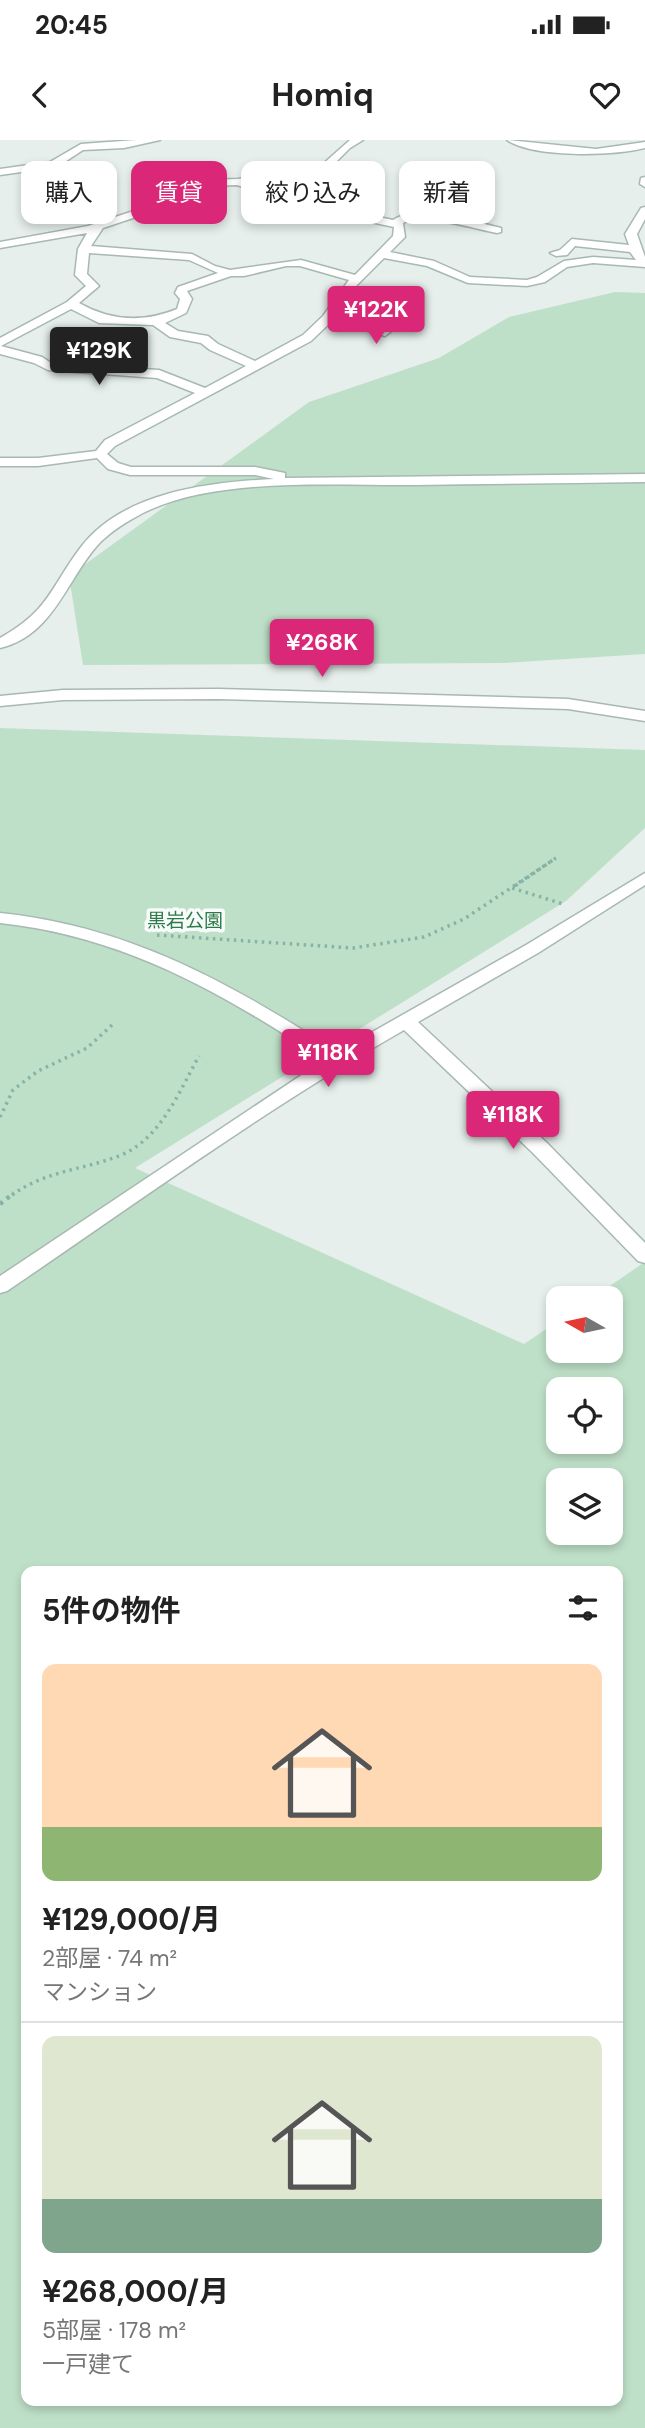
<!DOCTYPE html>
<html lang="ja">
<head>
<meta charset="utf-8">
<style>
  :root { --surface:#fff; --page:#f2f2f2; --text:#222; --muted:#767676; --line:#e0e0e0; --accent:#db2777 }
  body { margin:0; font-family:"DM Sans","Noto Sans JP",sans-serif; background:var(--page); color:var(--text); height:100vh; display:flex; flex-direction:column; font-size:26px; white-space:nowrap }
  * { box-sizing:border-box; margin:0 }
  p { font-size:23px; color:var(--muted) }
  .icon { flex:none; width:38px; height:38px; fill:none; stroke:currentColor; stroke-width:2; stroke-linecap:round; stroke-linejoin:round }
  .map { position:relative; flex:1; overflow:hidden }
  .sheet { position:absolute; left:21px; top:1426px; width:602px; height:840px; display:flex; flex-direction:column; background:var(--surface); border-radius:14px; box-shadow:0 4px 10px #0003 }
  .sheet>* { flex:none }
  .hud { position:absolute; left:21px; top:21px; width:604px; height:63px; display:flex; gap:14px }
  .needle { width:46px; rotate:279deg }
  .buttons { position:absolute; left:546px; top:1146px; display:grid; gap:14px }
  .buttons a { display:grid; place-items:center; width:77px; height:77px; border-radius:14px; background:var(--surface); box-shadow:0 4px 10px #0003; font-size:35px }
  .price { position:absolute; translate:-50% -60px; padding:0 16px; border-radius:7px; background:var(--accent); color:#fff; font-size:23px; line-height:46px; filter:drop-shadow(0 2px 4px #0008) }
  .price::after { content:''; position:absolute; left:50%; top:42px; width:21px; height:16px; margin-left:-10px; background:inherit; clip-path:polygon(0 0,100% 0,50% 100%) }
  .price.on { background:#222; color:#fff }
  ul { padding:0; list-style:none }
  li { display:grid; align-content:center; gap:14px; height:371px; padding:0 21px }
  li+li { border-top:2px solid var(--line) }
  li span { display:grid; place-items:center; height:217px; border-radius:14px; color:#555 }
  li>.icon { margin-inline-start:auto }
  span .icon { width:126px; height:126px; fill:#fffc; stroke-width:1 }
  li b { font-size:30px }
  h2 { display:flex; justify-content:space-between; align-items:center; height:84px; padding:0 21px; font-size:30px }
  .tag { padding:0 24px; border-radius:14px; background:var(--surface); box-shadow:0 4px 10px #0003; font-size:24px; line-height:63px }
  .tag.on { background:var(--accent); color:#fff }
  .status { display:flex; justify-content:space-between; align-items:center; height:49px; padding:0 35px; background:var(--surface); direction:ltr }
  .status svg { height:19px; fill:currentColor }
  header { display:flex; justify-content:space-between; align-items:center; height:91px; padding:0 21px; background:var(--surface); font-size:32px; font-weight:700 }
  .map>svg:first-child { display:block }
</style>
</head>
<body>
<div class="status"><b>20:45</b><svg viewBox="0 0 49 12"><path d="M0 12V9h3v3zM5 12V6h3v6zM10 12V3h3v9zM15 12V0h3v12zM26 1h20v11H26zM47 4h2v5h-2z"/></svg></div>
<header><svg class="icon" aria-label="back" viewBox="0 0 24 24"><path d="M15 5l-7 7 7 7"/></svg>Homiq<svg class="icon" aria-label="heart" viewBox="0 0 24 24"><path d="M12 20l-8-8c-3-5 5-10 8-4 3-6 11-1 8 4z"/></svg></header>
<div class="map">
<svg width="645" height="2288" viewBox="0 0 645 2288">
  <rect width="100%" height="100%" fill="#e6efeb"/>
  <path fill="#bfe0c8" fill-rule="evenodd" d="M 615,152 L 645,153 L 645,514 L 506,523 L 83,525 L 69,436 L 309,262 L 439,218 L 509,177 Z
    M 0,588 L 645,610 L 645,688 L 566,761 L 135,1028 L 524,1204 L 558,1181 L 558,1211 L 611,1211 L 611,1158 L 592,1158 L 645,1122 L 645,2288 L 0,2288 ZM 558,1250 L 611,1250 L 611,1302 L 558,1302 ZM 558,1340 L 611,1340 L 611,1393 L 558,1393 ZM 26,1432 L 618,1432 L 618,2261 L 26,2261 Z"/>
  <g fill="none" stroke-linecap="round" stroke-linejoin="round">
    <defs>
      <path id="minor" d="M 136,0 L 160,0 L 124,8 L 83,10 L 57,27 L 0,35 L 0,29 L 50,22 L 81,4 Z
        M 350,0 L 363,0 L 350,8 L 331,27 L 251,43 L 316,64 L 393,80 C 419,63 471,81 501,88 L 501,92 L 497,93 C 475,89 421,72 403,83 L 405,97 L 390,112 L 434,121 L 470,137 L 527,140 L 537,137 L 564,121 L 593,117 L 636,120 L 630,112 L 575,106 L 567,115 L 556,116 L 550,113 L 560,110 L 572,99 L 629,105 L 625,94 L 641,68 L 645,67 L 645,79 L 637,94 L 645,117 L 645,127 L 593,123 L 567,127 L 545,142 L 527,146 L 468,143 L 427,126 L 384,118 L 357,145 L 337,173 L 383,188 L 405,170 L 413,170 L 413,174 L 385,196 L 333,180 L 311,201 L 115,306 L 107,314 L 118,323 L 131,327 L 255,327 L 285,333 L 285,338 L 645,334 L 645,342 C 569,343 493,344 416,345 C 336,346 216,336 143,373 C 126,382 109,392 96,407 C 66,442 52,496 0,508 L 0,498 C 50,470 50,448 81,407 C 123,352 209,342 274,339 L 255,335 L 130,335 L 108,329 L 97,318 L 38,326 L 0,326 L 0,318 L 38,318 L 96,311 L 105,300 L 195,253 L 157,238 L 48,230 L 34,223 L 0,214 L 0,198 L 67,162 L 86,146 L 75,135 L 78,109 L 87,93 L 0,108 L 0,102 L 88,86 L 167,60 L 209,40 L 238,39 L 324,23 ZM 237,45 L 309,69 L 394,87 L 393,96 L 355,135 L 301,120 L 230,130 L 215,126 L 192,114 L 91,106 L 103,88 L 175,64 L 211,46 ZM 89,113 L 189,120 L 218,133 L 178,147 L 175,153 L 180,159 L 177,169 C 143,183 111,181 79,163 L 99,146 L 87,134 ZM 286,126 L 300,126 L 349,140 L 323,176 L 303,195 L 255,221 L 218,204 L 208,196 L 178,191 L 165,183 L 186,173 L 192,159 L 187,151 L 231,136 L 244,136 ZM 71,169 L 99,183 L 153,185 L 170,197 L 201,203 L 210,210 L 246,226 L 205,248 L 159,230 L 51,223 L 42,217 L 1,206 Z
        M 507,0 L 596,9 L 645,2 L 645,8 C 613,16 534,18 507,0 Z
        M 645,37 L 645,47 L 640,44 L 641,38 Z
        M 218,549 L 568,559 L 645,571 L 645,581 L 568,569 L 218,559 L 63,560 L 0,566 L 0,556 L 63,550 Z
        M 645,733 L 645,745 L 538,813 L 418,882 L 547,1003 L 645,1103 L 645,1123 L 638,1121 L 533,1013 L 404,890 C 267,968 138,1062 7,1151 L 0,1153 L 0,1136 L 324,920 C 223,853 123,796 0,783 L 0,773 C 128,786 231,843 337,912 L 526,805 Z"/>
    </defs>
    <use href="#minor" stroke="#a8b8b2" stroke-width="3"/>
    <path stroke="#86b3a5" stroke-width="3.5" stroke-dasharray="2.5 4.5" stroke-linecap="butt" d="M 157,795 L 353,808 L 424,797 L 464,779 L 556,718 L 512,748 L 563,764
      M 0,977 L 13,950 L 38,931 L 87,908 L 112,885
      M 12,1055 C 45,1031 82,1030 119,1016 C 160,1000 179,952 199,916"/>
    <path stroke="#86b3a5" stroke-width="4.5" stroke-dasharray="3.5 5" stroke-linecap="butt" d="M 0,1064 L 14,1053"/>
    <use href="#minor" fill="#fff" fill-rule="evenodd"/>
  </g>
  <g text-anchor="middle" stroke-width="7" stroke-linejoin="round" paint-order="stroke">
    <g font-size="19" fill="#2d7a4b" stroke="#f7fbf9">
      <text x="185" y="787">黒岩公園</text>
    </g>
  </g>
</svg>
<div class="buttons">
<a><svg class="needle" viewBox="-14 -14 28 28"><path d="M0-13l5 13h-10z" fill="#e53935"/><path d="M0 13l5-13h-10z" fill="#767676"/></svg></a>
<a><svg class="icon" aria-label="locate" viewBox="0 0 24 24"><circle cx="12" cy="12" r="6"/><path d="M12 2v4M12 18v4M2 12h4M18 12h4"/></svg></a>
<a><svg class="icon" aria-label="layers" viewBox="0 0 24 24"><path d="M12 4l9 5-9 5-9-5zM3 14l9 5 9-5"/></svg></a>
</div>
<b class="price" style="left:376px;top:206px">¥122K</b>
<b class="price on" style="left:99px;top:247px">¥129K</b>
<b class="price" style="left:322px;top:539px">¥268K</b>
<b class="price" style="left:328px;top:949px">¥118K</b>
<b class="price" style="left:513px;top:1011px">¥118K</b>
<div class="hud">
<a class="tag">購入</a>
<a class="tag on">賃貸</a>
<a class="tag">絞り込み</a>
<a class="tag">新着</a>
</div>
<section class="sheet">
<h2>5件の物件<svg class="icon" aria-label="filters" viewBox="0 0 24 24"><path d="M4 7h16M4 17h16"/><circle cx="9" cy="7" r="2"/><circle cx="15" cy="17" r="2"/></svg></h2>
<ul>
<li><span style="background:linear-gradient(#ffd9b3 75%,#8fb573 0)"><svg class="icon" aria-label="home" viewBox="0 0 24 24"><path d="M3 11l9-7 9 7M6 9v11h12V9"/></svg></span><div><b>¥129,000/月</b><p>2部屋 · 74 m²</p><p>マンション</p></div></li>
<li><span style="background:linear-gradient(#dfe7d0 75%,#7fa58c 0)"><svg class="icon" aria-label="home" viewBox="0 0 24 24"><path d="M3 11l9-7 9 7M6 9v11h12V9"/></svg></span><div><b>¥268,000/月</b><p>5部屋 · 178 m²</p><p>一戸建て</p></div></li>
</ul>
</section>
</div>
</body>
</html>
